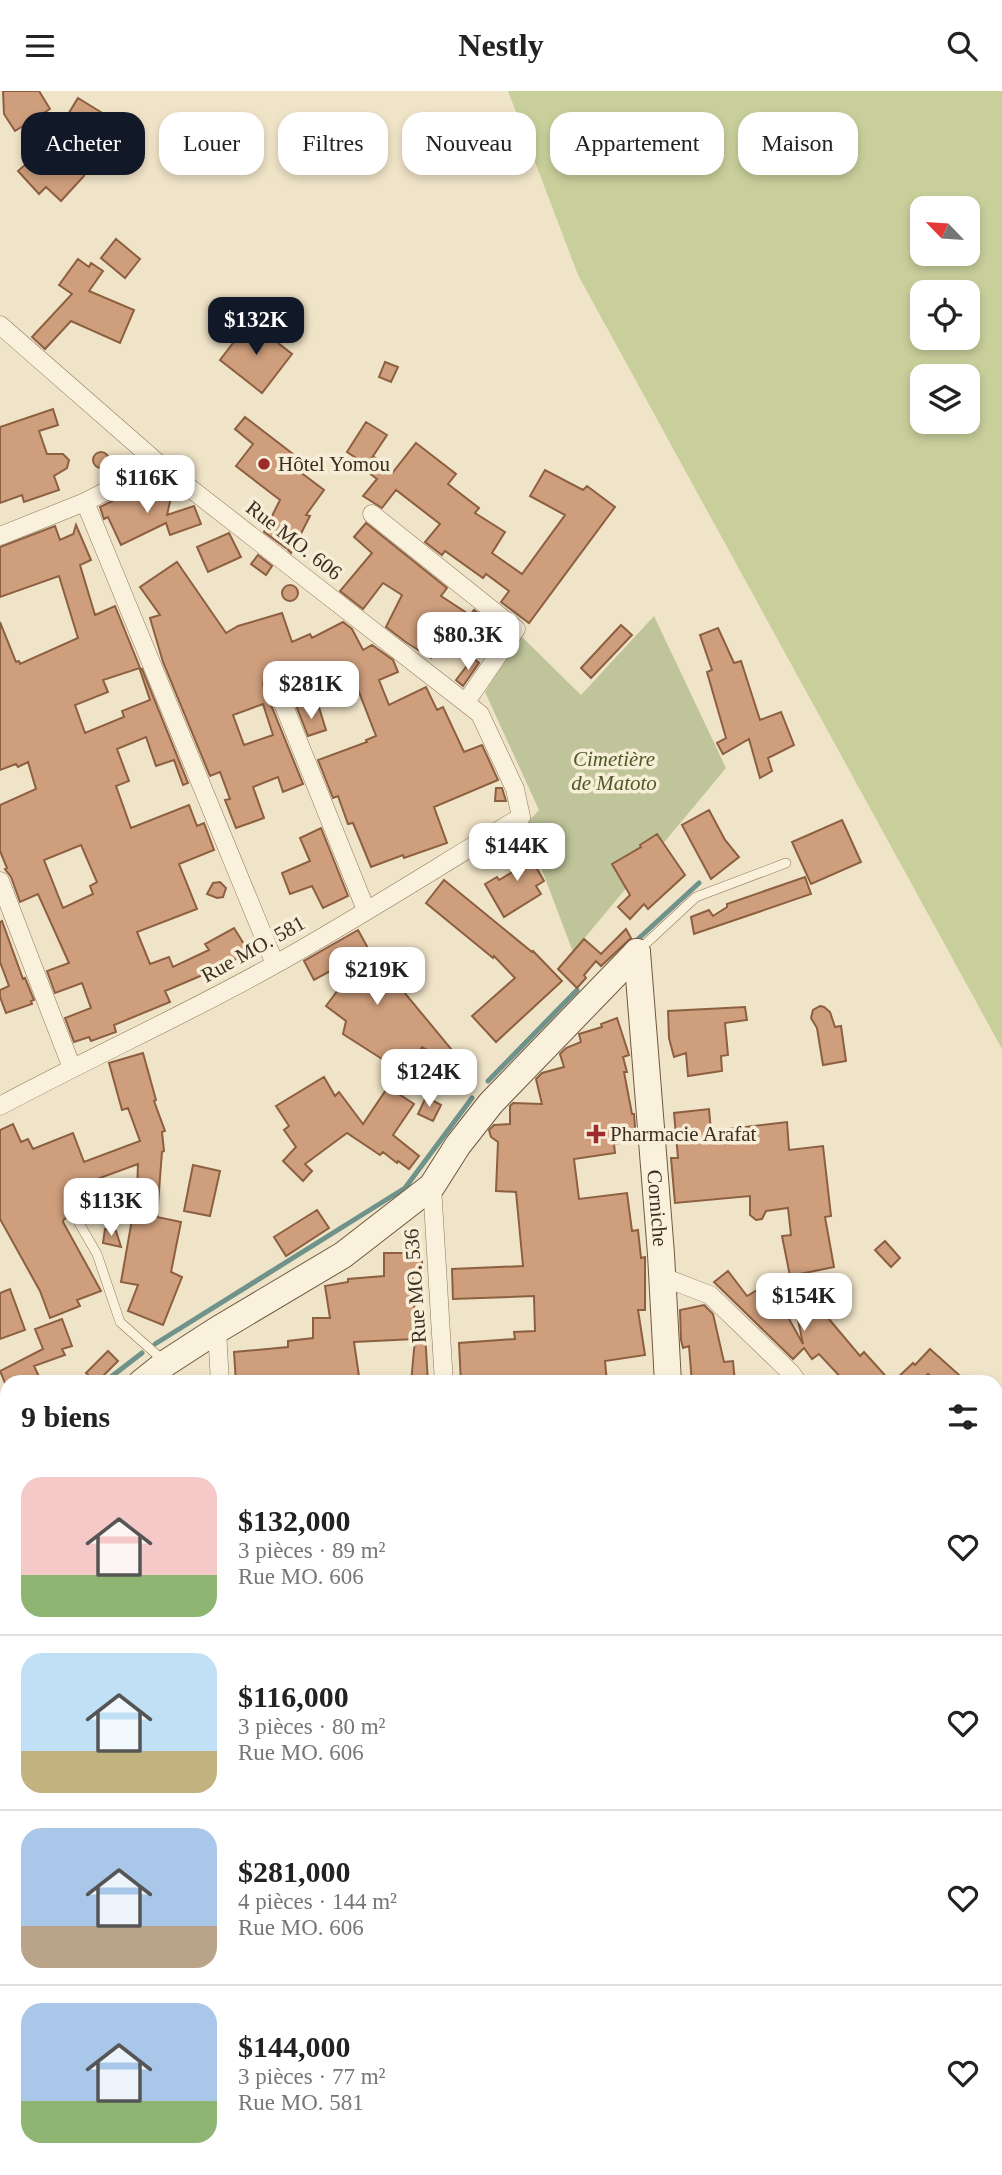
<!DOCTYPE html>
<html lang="fr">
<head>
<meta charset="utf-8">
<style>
  :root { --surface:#fff; --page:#f6f6f6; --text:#222; --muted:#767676; --line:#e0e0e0; --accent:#111827 }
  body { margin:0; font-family:"Times New Roman",serif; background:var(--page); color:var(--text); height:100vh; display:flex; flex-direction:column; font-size:26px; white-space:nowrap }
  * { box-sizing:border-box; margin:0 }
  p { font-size:23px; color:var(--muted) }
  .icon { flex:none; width:38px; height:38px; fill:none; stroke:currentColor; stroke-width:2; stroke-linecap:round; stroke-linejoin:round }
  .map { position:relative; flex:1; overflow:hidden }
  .panel { position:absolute; left:0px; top:1284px; width:1003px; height:800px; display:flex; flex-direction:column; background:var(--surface); border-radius:21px 21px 0 0; box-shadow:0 4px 10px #0003 }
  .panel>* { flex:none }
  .top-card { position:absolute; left:21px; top:21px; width:961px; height:63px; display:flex; gap:14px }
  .needle { width:46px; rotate:295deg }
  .tools { position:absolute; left:910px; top:105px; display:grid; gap:14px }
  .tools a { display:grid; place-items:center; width:70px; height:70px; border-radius:14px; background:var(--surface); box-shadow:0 4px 10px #0003; font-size:35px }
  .price { position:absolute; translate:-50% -60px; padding:0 16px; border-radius:14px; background:#fff; color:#222; font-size:23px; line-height:46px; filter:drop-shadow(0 2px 4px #0008) }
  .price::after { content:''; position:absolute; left:50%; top:42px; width:21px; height:16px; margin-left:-10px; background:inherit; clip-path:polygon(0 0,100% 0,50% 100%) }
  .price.active { background:var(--accent); color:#fff }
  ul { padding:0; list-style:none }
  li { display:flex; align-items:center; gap:21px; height:175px; padding:0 21px }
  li+li { border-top:2px solid var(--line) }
  li span { display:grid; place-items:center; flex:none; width:196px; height:140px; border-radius:21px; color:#555 }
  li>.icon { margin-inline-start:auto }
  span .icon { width:84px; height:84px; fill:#fffc; stroke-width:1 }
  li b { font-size:30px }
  h2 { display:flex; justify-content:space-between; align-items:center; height:84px; padding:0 21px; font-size:30px }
  .chip { padding:0 24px; border-radius:21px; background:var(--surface); box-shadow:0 4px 10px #0003; font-size:24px; line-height:63px }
  .chip.active { background:var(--accent); color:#fff }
  header { display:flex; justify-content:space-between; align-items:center; height:91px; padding:0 21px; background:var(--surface); font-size:32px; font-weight:600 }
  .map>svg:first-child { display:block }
</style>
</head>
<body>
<header><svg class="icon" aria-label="menu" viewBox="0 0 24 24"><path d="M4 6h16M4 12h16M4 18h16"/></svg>Nestly<svg class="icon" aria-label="search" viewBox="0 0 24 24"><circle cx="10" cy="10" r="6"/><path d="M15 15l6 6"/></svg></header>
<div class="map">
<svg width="1002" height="2084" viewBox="0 0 1002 2084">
  <rect width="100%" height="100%" fill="#f0e4c8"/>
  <path fill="#c9cf9b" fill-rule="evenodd" d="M 508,0 L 1002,0 L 1002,958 L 578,184 ZM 922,117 L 968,117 L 968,163 L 922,163 ZM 922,201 L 968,201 L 968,247 L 922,247 ZM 922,285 L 968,285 L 968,331 L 922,331 Z"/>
  <path fill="#bfc49a" d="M 654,525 L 726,677 L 573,861 L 525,734 L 539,719 L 485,601 L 521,545 L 581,604 Z"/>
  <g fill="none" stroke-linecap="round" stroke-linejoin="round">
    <path stroke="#6f938a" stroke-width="5" d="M 637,849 L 699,792
      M 488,990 L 577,899
      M 155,1253 L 405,1097 L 472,1007
      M 103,1292 L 142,1262
      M 0,1381 L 7,1375"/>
  </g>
  <path fill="#cf9f7d" stroke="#8d5f41" stroke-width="2" fill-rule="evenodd" d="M 3,0 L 39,0 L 50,18 L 15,40 L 4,23 Z
    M 78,7 L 117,31 L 105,50 L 118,58 L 110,73 L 93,64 L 84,85 L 61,110 L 46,96 L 39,103 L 18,80 L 51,51 Z
    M 116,148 L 140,168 L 125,187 L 101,167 Z
    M 78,168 L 89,176 L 91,172 L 103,180 L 89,200 L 134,219 L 120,252 L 71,230 L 45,258 L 32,246 L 72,203 L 59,194 Z
    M 250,230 L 292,263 L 262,302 L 220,269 Z
    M 385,271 L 398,276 L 391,291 L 379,286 Z
    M 53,318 L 58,334 L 39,340 L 47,363 L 63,363 L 69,369 L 67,377 L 54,385 L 59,399 L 24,411 L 22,404 L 0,412 L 0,336 Z
    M 245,326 L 293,363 L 287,371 L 324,399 L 306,424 L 310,425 L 291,462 L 288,459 L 289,453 L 286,457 L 264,441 L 280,409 L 236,375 L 253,353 L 235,338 Z
    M 366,331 L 387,344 L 367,374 L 347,361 Z
    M 416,352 L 456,383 L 448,393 L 479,417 L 475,422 L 505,441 L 492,462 L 522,483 L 565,424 L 530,405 L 545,379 L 583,399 L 587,395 L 615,416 L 529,532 L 501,511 L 509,500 L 486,483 L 483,487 L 445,460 L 442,464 L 425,451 L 440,433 L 396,399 L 382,417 L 363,405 L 377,388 L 365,379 L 374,366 L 393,381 Z
    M93 369a8 8 0 1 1 16 0a8 8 0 1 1-16 0Z
    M 166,395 L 170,396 L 172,402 L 167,424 L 194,415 L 201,433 L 170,444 L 166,432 L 121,454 L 108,426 L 104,428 L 100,416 L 137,398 L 145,417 L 161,397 Z
    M 366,432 L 447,497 L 441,505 L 470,524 L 474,519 L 501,540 L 483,566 L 450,537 L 431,567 L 407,552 L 386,536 L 402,504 L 383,492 L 363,518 L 340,500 L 372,462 L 354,446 Z
    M 76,434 L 91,469 L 80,474 L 95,524 L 115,515 L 140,577 L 103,589 L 108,601 L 75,614 L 85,642 L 124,626 L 122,620 L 150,609 L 140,579 L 142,578 L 188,692 L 183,694 L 174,669 L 156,675 L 146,646 L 117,658 L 129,690 L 116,695 L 131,737 L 189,714 L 197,735 L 204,732 L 214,759 L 179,773 L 197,818 L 137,841 L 150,873 L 169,866 L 173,876 L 209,859 L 205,853 L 234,837 L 249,861 L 219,877 L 165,900 L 170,911 L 114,934 L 116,941 L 91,950 L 89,946 L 74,951 L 65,927 L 91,917 L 82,892 L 55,902 L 47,880 L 69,872 L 38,803 L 20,811 L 11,786 L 5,778 L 7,777 L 0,760 L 0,714 L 36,698 L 28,671 L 18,676 L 16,673 L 0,679 L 0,531 L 16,571 L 19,570 L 20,573 L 78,547 L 59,485 L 0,506 L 0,456 L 55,435 L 60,449 L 73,443 L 73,444 ZM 81,754 L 97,791 L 90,795 L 93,803 L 63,817 L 44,769 Z
    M 229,442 L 241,466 L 208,481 L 197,456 Z
    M 258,464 L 272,475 L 266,484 L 251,473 Z
    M 177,471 L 226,542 L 238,535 L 282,522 L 292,551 L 310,543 L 312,547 L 343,531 L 352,538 L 363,559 L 372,554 L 393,569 L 398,581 L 379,589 L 389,614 L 426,596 L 437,619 L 443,616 L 464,661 L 482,654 L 498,689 L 434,716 L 447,752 L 404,767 L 403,764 L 371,776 L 353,732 L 348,733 L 338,705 L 333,707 L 318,669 L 367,651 L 366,649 L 376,645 L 357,596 L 351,599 L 349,596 L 317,610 L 326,639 L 308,645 L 285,586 L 280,581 L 275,579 L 265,584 L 263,594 L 303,693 L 283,701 L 278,686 L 253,696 L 264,727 L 236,737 L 225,709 L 230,708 L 220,681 L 210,685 L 163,571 L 150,527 L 160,524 L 140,496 ZM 263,613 L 273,644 L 244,654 L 233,624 Z
    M282 502a8 8 0 1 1 16 0a8 8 0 1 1-16 0Z
    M 621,534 L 632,544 L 591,587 L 581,577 Z
    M 718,537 L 734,572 L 741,570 L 760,629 L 781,621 L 794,654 L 768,667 L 772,680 L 760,687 L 749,648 L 723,663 L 717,652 L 726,647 L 707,581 L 712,579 L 700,544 Z
    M 473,567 L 479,572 L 463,595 L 456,589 Z
    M 496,697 L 502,697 L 506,710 L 495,710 Z
    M 709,719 L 725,749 L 739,766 L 711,788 L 682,734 Z
    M 842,729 L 861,771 L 811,793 L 792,751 Z
    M 321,737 L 348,805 L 323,817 L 312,795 L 290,803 L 282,782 L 310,770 L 300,747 Z
    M 657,743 L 685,784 L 648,818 L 644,813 L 630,828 L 618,816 L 630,804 L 612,773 L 641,756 L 640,754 Z
    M 527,752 L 535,767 L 532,769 L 544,790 L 536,795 L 541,803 L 504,826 L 485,793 L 497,786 L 499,789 L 521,776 L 511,760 Z
    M 805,786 L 811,803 L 694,843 L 691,826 L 709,819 L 713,825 L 727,816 L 727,813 Z
    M 444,789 L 532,861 L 533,860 L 562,890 L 496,951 L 472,925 L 515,887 L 494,865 L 493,867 L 426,812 Z
    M 220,791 L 226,797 L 223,806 L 217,807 L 207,803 L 213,792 Z
    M 2,830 L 23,888 L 25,887 L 34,909 L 31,910 L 32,913 L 6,922 L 0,906 L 0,899 L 9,895 L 0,871 L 0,831 Z
    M 626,838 L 631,847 L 601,875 L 596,870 L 584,884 L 586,887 L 577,897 L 558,878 L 584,848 L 601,863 Z
    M 358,839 L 369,859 L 452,959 L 446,970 L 422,956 L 404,982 L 343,943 L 346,930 L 326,915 L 367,860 L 314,889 L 304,870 Z
    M 820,915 L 824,916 L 830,921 L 835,936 L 841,935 L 846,970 L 823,974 L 817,937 L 811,927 L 813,919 Z
    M 745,916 L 747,929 L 725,932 L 728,964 L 721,965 L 722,980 L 688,985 L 686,962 L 674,966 L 669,947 L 668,920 Z
    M 617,927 L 629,964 L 623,966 L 627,981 L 624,981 L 632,1023 L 634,1023 L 636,1049 L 614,1053 L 615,1062 L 574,1068 L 579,1108 L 627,1102 L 632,1140 L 638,1139 L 641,1167 L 645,1166 L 645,1219 L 638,1219 L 645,1264 L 605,1270 L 607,1292 L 461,1292 L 459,1252 L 515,1248 L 514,1241 L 535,1240 L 534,1205 L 453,1208 L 452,1178 L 523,1175 L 516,1101 L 496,1100 L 498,1051 L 491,1046 L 489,1039 L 494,1034 L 510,1033 L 510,1015 L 513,1012 L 542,1013 L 536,988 L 542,982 L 564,976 L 560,963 L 566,957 L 581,951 L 579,943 L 602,936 L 601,933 Z
    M 143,962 L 156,1009 L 154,1010 L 165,1040 L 162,1041 L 164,1060 L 162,1061 L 157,1126 L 181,1131 L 171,1181 L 182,1186 L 163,1234 L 128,1220 L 138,1194 L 121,1191 L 137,1100 L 138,1073 L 97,1088 L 106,1113 L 64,1128 L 63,1131 L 101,1200 L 77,1209 L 80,1215 L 50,1227 L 40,1200 L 0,1128 L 0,1039 L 13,1033 L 21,1051 L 28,1048 L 33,1058 L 73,1042 L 84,1071 L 140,1050 L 128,1017 L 122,1019 L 109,972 Z
    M 324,986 L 335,1005 L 339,1001 L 363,1033 L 388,996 L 414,1013 L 393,1044 L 419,1065 L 409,1078 L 398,1070 L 397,1072 L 383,1061 L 380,1064 L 347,1042 L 305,1073 L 312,1080 L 303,1090 L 283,1070 L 296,1056 L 284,1039 L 289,1035 L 276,1015 Z
    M 426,1006 L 441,1014 L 433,1030 L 418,1023 Z
    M 709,1018 L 711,1040 L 787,1031 L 789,1059 L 823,1055 L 831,1125 L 825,1126 L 834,1176 L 790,1185 L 782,1145 L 791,1144 L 788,1117 L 766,1120 L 762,1128 L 756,1129 L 750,1124 L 750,1105 L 675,1112 L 671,1067 L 678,1067 L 674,1022 Z
    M 193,1074 L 220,1080 L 210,1125 L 184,1120 Z
    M 317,1119 L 329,1137 L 286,1165 L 274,1146 Z
    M 105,1138 L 116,1140 L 121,1156 L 103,1152 Z
    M 885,1150 L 900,1167 L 891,1176 L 875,1159 Z
    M 384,1162 L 422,1162 L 422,1181 L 412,1181 L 415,1226 L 424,1225 L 428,1292 L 411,1292 L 415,1248 L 354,1251 L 360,1292 L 236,1292 L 234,1261 L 288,1256 L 288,1250 L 313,1247 L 313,1227 L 330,1227 L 325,1195 L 348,1191 L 348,1188 L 384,1185 Z
    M 728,1180 L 747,1205 L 769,1192 L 803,1253 L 797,1224 L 813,1209 L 860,1265 L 864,1261 L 892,1292 L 846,1292 L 819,1263 L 812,1268 L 804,1257 L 793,1268 L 714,1191 Z
    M 10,1198 L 25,1239 L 0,1248 L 0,1202 Z
    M 704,1214 L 713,1223 L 724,1271 L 733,1270 L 735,1292 L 692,1292 L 689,1255 L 683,1257 L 681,1249 L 680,1219 Z
    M 62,1228 L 72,1255 L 62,1258 L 65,1264 L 34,1275 L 42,1292 L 5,1292 L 0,1280 L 43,1258 L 35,1238 Z
    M 930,1258 L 968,1292 L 938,1292 L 928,1283 L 919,1292 L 892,1292 L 913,1272 L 915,1274 Z
    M 108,1260 L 118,1270 L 96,1292 L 86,1282 Z"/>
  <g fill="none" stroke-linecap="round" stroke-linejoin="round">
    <defs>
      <path id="lane" d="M 640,858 L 696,806 L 786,772
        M 79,1132 L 97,1163 L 120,1231 L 165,1271"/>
      <path id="street" d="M 0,234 L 159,373 L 480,623 L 515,698 L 521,726 C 439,775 358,827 274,874 C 185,924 91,966 0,1015
        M 85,411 L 275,873
        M 372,423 L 516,538 L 466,611
        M 0,445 L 85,411 L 159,373
        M 274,590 L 366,819
        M 0,790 L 72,977
        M 432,1095 L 444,1292
        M 663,1186 L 710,1204 L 791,1282 L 798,1292
        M 217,1239 L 220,1292
        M 996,1531 L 1002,1538
        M 0,1692 L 7,1755
        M 996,1711 L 1002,1711
        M 0,1884 L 7,1883
        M 42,2077 L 43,2084
        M 263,2077 L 263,2084
        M 492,2077 L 492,2084
        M 916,2077 L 917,2084"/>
      <g id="secondary">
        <path id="s1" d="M 637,861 L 661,1163 L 668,1292"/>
        <path d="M 141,1292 L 166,1272 L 217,1239 L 343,1164 L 432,1095 L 458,1054 L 491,1012 L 637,861"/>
        <path d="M 0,1405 L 7,1399"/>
        <path d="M 716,2077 L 716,2084"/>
      </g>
    </defs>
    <use href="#lane" stroke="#8d765c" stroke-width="10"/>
    <use href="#street" stroke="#8d765c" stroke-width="19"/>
    <use href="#secondary" stroke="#6f573f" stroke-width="28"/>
    <use href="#lane" stroke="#faf1dc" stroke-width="9"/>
    <use href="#street" stroke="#faf1dc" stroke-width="18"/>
    <use href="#secondary" stroke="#faf1dc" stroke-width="26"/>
  </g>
  <g fill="#9e2a2b" stroke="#f7eed8" stroke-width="2.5">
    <circle cx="264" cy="373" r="7"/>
    <path d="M592.5 1032.5h7v7h7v7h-7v7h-7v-7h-7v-7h7z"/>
  </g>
  <g text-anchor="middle" stroke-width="7" stroke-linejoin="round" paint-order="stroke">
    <g font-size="21" fill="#3d2e20" stroke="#f7eed8" text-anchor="start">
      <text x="278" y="380">Hôtel Yomou</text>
      <text x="610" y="1050">Pharmacie Arafat</text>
    </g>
    <g font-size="21" fill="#3d2e20" stroke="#f7eed8">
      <text transform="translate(294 449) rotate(38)" y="7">Rue MO. 606</text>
      <text transform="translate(253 858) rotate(-29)" y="7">Rue MO. 581</text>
      <text dy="7" stroke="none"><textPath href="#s1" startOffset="257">Corniche</textPath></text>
      <text transform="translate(415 1195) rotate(-94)" y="7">Rue MO. 536</text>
    </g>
    <g font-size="21" font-style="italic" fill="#4d5a26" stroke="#f7eed8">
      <text x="614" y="675">Cimetière<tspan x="614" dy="24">de Matoto</tspan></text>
    </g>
  </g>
</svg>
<div class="tools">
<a><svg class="needle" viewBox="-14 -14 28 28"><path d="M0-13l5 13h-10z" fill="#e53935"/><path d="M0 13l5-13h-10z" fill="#767676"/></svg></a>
<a><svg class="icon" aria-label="locate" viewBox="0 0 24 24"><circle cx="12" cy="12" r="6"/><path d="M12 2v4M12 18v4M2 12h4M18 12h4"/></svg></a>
<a><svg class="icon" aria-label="layers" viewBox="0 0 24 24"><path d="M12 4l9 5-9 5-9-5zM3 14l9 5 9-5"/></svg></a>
</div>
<b class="price active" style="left:256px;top:266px">$132K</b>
<b class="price" style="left:147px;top:424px">$116K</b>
<b class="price" style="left:468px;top:581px">$80.3K</b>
<b class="price" style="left:311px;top:630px">$281K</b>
<b class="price" style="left:517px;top:792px">$144K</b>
<b class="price" style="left:377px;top:916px">$219K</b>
<b class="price" style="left:429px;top:1018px">$124K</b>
<b class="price" style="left:111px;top:1147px">$113K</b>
<b class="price" style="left:804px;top:1242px">$154K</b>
<div class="top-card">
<a class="chip active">Acheter</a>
<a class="chip">Louer</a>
<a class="chip">Filtres</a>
<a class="chip">Nouveau</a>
<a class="chip">Appartement</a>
<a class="chip">Maison</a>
</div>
<section class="panel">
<h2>9 biens<svg class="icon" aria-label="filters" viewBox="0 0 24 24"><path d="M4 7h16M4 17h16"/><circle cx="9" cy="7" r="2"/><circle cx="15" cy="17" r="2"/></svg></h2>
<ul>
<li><span style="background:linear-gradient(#f6c9c9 70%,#8fb573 0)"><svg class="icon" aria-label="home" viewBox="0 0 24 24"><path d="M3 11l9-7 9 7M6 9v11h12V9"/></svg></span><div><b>$132,000</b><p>3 pièces · 89 m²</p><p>Rue MO. 606</p></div><svg class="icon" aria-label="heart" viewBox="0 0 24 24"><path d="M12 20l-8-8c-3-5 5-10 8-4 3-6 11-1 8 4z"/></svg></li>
<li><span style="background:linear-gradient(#bfe0f5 70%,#c2b280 0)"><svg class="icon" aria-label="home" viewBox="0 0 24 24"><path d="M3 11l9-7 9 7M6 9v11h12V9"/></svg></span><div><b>$116,000</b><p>3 pièces · 80 m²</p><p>Rue MO. 606</p></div><svg class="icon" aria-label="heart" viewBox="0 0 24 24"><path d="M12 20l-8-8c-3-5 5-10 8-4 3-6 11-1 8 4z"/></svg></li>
<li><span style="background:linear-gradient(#a9c7e8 70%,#b9a48a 0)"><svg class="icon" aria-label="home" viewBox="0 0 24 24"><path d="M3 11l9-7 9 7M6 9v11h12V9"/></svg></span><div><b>$281,000</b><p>4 pièces · 144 m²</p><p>Rue MO. 606</p></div><svg class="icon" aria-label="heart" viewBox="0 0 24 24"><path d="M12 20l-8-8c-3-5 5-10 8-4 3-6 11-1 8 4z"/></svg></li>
<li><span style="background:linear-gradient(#a9c7e8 70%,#8fb573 0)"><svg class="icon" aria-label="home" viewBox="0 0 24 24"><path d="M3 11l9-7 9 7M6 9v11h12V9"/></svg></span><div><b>$144,000</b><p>3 pièces · 77 m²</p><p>Rue MO. 581</p></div><svg class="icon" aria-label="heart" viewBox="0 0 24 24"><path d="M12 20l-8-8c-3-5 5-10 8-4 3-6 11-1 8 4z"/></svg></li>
</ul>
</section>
</div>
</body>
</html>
